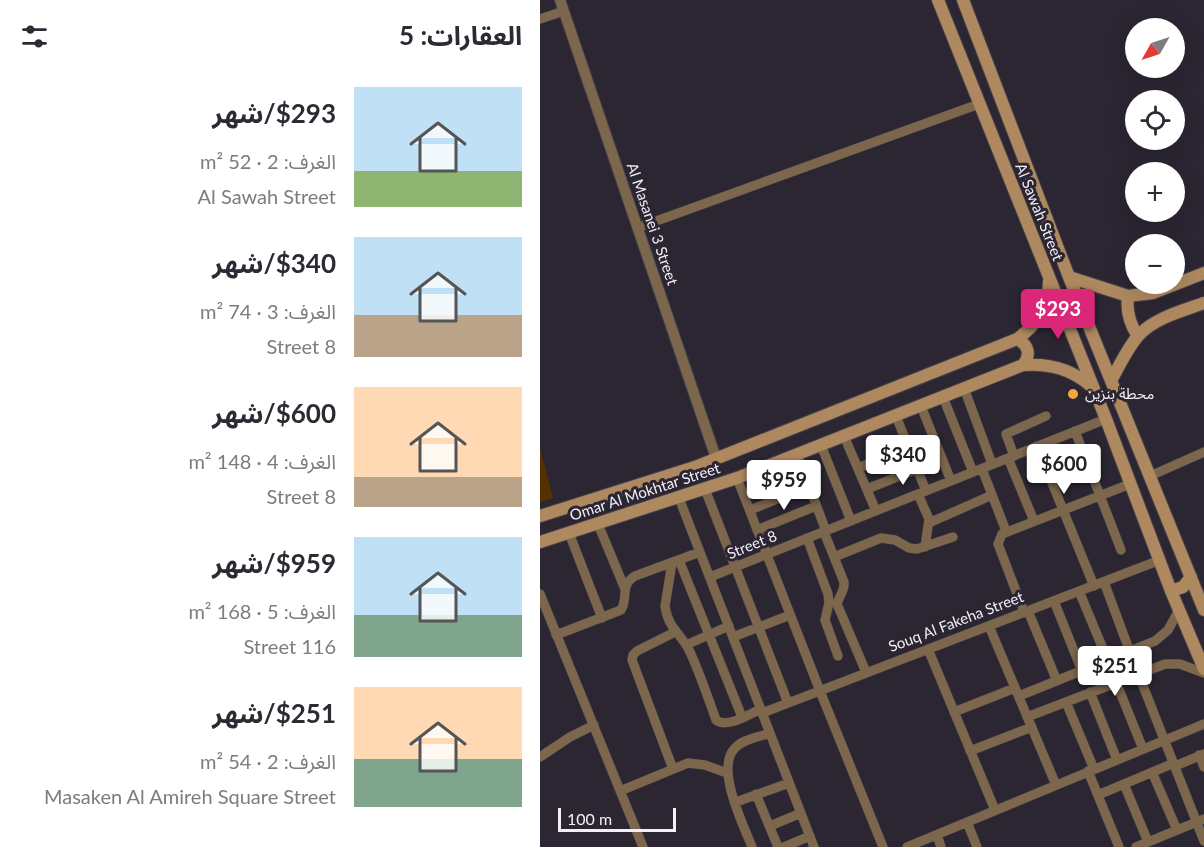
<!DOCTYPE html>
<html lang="ar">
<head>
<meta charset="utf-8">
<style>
  :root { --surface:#fff; --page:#f7f7f7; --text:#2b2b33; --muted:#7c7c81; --accent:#db2777 }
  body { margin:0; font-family:Lato,"Noto Sans Arabic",sans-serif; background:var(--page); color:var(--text); direction:rtl; height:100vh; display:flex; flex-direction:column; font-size:22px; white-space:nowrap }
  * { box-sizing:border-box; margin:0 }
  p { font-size:20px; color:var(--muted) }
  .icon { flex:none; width:33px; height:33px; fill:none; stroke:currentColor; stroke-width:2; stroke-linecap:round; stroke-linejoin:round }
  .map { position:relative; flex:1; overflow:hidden; direction:ltr }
  .sheet { display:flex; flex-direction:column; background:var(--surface); width:540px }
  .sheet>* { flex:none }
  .needle { width:39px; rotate:231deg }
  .controls { position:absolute; left:585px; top:18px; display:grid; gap:12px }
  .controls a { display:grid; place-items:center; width:60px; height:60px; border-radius:50%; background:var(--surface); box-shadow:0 6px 24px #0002; font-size:30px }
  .scale { position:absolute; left:18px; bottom:15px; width:118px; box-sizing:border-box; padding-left:6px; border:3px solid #f3eff8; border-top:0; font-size:16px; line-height:21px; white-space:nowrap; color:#f3eff8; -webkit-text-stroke:4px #2b2632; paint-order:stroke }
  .price { position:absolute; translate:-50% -51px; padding:0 14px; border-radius:6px; background:#fff; color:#222; font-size:20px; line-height:39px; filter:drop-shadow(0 2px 3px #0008) }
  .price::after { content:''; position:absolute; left:50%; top:36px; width:18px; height:14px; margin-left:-9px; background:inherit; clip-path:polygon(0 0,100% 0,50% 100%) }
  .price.on { background:var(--accent); color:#fff }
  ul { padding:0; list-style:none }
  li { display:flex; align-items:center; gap:18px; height:150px; padding:0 18px }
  li span { display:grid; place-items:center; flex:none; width:168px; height:120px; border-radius:0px; color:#555 }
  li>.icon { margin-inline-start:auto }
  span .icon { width:72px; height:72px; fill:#fffc; stroke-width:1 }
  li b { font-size:26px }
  h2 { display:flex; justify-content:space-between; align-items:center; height:72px; padding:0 18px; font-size:26px }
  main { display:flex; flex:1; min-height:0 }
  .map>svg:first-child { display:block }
</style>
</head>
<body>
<main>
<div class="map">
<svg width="664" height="847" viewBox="0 0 664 847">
  <rect width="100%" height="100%" fill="#2b2632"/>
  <path fill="#533200" d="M 0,448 L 13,498 L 0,502 Z"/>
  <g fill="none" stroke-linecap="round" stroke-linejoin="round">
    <defs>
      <path id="minor" d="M 0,19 L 24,11
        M 97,228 L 439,104
        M 424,388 L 452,464
        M 403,397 L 433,472
        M 381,406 L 411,481
        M 356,416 L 386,491
        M 535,431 L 581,550
        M 304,436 L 336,511
        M 281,445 L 311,521
        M 497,446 L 554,586
        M 257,454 L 286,531
        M 474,456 L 466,434 L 506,416
        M 468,458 L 494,521
        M 318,468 L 369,448
        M 442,469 L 466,531
        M 610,476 L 664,452
        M 197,478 L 280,691 L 343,847
        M 165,489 L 248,703
        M 327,489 L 377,469
        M 378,494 L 389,519 L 385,547
        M 139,498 L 274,847
        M 210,510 L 269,486
        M 389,523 L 452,495
        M 58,524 L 85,589
        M 217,530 L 276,506
        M 284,532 L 304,582 C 305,591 299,596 297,604 L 326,672
        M 29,533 L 62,618
        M 267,538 L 288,594 L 289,603 L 285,620 L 298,656
        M 294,557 L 341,538 L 355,540 L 369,548 L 377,549 L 413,537
        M 139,560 L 202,717
        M 132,563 L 125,606 C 128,629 142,634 150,652 C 160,674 168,697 176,720 C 187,729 209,714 221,709
        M 170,577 L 566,419
        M 564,582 L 590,652
        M 539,591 L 568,661
        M 0,594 L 103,847
        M 514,601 L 542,671
        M 488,611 L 517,681
        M 484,612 L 458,544 L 462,534 L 590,484
        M 449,626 L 516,785
        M 16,635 L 81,610 C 89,597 79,586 95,576 L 160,552
        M 193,637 L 250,615
        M 146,645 L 189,626
        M 388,649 L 455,810
        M 598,673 L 664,841
        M 576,682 L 603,749
        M 550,692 L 577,760
        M 479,696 L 615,641 L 628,630 L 639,610
        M 526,702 L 554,769
        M 414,712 L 475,688
        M 222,713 L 620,560
        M 487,717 L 625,664 L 640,664 L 664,673
        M 430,751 L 492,727
        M 659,755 L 664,767
        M 0,757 L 30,737 L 54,725
        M 635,766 L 664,754
        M 133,769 L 92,660 L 93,655 L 97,651 L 135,632
        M 548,771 L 579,847
        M 612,772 L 637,830
        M 584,784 L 608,842
        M 80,791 L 148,763 L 165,765 L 187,773
        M 216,794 L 238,847
        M 558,795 L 634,763
        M 196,802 L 249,783
        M 427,822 L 437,847
        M 230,826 L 261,813
        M 397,835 L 401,847
        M 212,847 C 203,824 175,768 195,748 C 203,739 219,737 230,733
        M 244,847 L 270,836
        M 367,847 L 664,724
        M 596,847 L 664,819"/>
      <path id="tertiary" d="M 20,0 L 176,458"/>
      <path id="secondary" d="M 398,0 L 566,419 L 631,591 L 664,669
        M 423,0 L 529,277 L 664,610
        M 529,277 L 588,296 L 613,293 L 664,273
        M 588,296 C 586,311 589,323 598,336
        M 477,339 C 489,345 491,355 483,365
        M 571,381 C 579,366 587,349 598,336 C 614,318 642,311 664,303
        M 0,516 L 155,467 L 477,339 C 497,325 509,306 509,281
        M 0,542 L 197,478 L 483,365 C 510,363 532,369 552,387
        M 631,591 L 643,587 L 651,577"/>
    </defs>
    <use href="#minor" stroke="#47424e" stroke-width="10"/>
    <use href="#tertiary" stroke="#47424e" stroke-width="12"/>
    <use href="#secondary" stroke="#47424e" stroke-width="14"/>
    <use href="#minor" stroke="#7d674c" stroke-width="9"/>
    <use href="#tertiary" stroke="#7d674c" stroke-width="10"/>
    <use href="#secondary" stroke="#ae895f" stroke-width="12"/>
  </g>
  <circle fill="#f1a640" stroke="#2b2632" stroke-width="2" cx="533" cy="394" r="6"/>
  <g text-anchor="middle" stroke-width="6" stroke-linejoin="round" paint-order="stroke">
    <g font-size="15" fill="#f3eff8" stroke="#2b2632">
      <text transform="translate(499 212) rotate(68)" y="5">Al Sawah Street</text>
      <text transform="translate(112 224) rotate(71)" y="5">Al Masanei 3 Street</text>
      <text transform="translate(105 492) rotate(-18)" y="5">Omar Al Mokhtar Street</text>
      <text transform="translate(212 545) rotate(-22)" y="5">Street 8</text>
      <text transform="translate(416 622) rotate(-21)" y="5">Souq Al Fakeha Street</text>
    </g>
    <g font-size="15" fill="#f3eff8" stroke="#2b2632" text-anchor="start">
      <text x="545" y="399">محطة بنزين</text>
    </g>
  </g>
</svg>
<div class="controls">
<a><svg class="needle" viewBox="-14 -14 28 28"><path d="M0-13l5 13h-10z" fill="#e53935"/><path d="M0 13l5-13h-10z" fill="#7c7c81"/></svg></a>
<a><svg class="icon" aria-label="locate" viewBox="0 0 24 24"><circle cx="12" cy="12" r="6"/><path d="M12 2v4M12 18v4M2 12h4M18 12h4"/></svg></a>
<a>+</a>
<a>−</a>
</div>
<div class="scale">100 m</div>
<b class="price on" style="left:518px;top:340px">$293</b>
<b class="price" style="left:363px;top:486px">$340</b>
<b class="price" style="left:524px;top:495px">$600</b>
<b class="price" style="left:244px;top:511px">$959</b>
<b class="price" style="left:575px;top:697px">$251</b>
</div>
<section class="sheet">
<h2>العقارات: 5<svg class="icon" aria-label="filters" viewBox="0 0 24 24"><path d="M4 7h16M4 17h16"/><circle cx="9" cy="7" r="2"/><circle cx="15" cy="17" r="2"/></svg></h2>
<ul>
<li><span style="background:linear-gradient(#bfe0f5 70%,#8fb573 0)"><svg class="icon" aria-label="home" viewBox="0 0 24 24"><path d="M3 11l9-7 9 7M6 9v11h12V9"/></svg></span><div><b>$293/شهر</b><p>الغرف: 2 · 52 m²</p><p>Al Sawah Street</p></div></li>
<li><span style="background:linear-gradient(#bfe0f5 65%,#b9a48a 0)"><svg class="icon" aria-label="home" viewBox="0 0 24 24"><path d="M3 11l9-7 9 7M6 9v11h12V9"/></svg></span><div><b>$340/شهر</b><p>الغرف: 3 · 74 m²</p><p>Street 8</p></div></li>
<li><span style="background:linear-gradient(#ffd9b3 75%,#b9a48a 0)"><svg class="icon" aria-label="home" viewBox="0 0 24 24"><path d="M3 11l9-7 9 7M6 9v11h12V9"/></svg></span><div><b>$600/شهر</b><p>الغرف: 4 · 148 m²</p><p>Street 8</p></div></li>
<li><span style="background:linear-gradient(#bfe0f5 65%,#7fa58c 0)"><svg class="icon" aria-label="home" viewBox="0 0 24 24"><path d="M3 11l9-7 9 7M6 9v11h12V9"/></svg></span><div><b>$959/شهر</b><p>الغرف: 5 · 168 m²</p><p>Street 116</p></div></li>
<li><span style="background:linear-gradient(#ffd9b3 60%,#7fa58c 0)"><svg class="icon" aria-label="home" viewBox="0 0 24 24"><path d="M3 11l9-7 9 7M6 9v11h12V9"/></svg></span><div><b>$251/شهر</b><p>الغرف: 2 · 54 m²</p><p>Masaken Al Amireh Square Street</p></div></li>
</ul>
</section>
</main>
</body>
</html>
